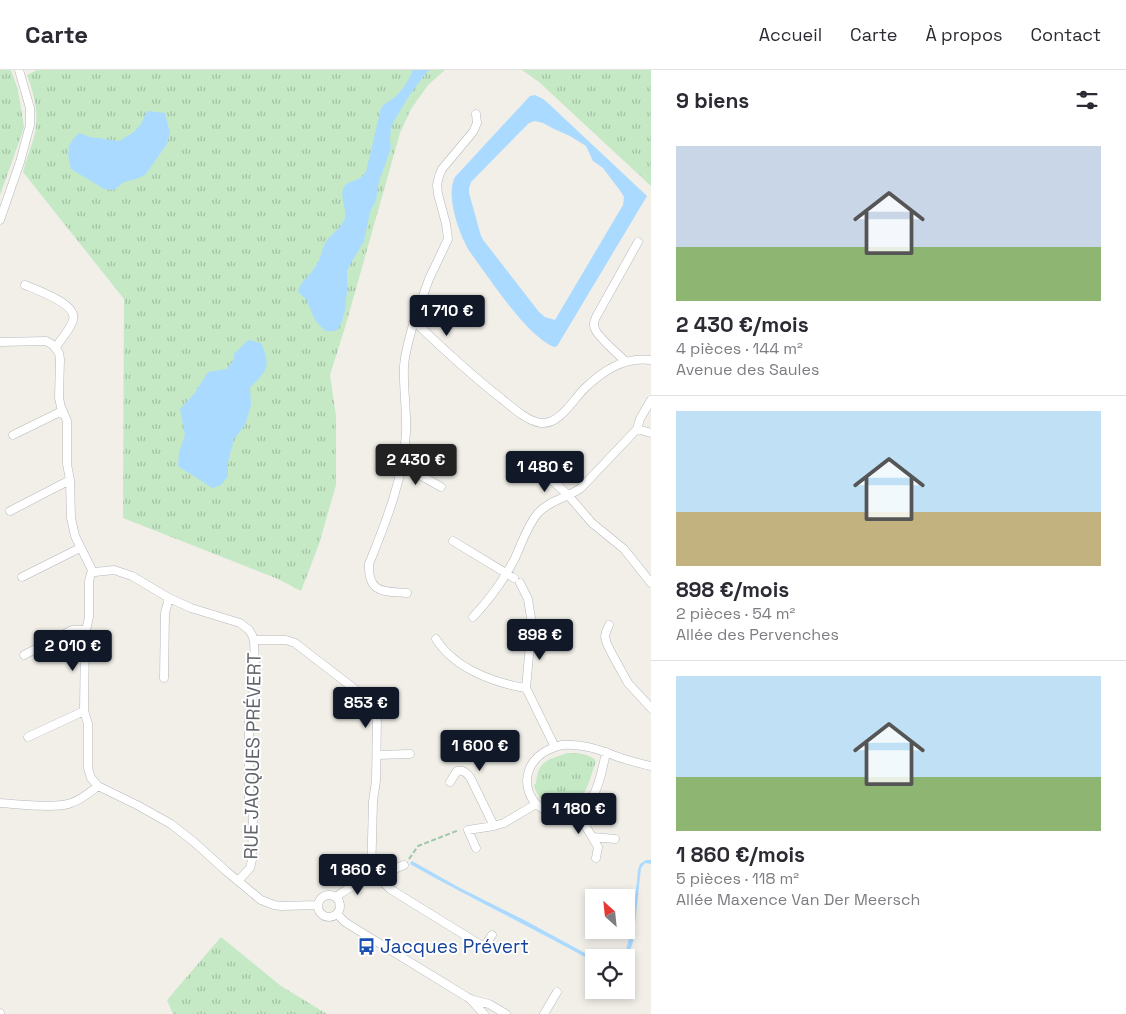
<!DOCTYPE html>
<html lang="fr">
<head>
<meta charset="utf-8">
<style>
  :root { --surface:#fff; --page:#f2f2f3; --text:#2b2b33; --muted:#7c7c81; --line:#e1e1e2; --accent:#111827 }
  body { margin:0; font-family:"Space Grotesk",sans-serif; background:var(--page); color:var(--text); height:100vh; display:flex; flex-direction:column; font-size:19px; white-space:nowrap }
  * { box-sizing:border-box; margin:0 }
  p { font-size:16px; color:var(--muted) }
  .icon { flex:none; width:28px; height:28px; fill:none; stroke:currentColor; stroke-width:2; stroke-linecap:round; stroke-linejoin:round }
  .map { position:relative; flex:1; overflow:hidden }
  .drawer { display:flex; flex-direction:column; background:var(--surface); width:475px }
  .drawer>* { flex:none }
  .needle { width:32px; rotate:333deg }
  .tools { position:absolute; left:585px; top:819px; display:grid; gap:10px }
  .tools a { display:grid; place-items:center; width:50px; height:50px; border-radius:0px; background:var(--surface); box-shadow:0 2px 8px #0003; font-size:25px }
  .price { position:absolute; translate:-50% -42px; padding:0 11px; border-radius:5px; background:var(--accent); color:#fff; font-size:16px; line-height:32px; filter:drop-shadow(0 1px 2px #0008) }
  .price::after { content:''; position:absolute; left:50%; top:30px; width:15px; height:11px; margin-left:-8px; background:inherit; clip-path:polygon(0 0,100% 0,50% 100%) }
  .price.active { background:#222; color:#fff }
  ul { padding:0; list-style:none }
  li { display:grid; align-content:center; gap:10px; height:265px; padding:0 25px }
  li+li { border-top:1px solid var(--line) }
  li span { display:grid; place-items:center; height:155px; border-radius:0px; color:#555 }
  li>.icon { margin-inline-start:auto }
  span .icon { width:90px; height:90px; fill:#fffc; stroke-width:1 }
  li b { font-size:21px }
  h2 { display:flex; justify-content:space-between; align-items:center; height:60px; padding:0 25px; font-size:21px }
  header { display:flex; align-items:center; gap:30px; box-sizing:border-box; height:70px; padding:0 25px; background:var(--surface); border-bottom:1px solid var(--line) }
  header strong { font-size:24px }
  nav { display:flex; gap:28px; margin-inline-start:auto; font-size:18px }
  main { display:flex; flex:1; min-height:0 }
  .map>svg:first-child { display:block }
</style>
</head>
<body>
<header>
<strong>Carte</strong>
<nav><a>Accueil</a><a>Carte</a><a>À propos</a><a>Contact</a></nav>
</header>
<main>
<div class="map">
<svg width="651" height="944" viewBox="0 0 651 944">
  <defs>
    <pattern id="grass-tufts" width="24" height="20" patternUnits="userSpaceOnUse" patternTransform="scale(1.25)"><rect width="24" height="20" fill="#c5e8c5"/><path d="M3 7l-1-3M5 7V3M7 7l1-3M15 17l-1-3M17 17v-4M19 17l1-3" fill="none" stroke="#a3c0a4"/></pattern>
  </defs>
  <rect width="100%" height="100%" fill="#f1efe8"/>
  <path fill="url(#grass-tufts)" d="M 0,0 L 11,0 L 17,17 L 20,32 L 24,57 L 20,69 L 0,125 Z
    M 37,0 L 445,0 L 428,15 L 411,39 L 400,63 L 346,254 L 330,305 L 336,346 L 336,415 L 319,474 L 301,521 L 278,509 L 123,448 L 124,229 L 23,102 C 26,89 32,76 35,63 C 39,44 34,23 27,5 Z
    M 522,0 L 651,0 L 651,116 L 539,12 Z
    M 567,683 C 577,683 589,683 596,691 C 593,699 589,715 585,721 C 585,722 580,726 579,727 C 562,743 540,739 534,715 L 536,713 C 538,690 548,690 567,683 Z
    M 221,867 L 281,916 L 327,944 L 173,944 L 167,930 Z"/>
  <path fill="#aadaff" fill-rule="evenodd" d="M 413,0 L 430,0 L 426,3 L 409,26 L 394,51 L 391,58 L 390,69 L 391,78 L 379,111 L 376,130 L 370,142 L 364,171 L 352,191 L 347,201 L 347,221 L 345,240 L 342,251 L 339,257 L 336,261 L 325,261 L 315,250 L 306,229 L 298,222 C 299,212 310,206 315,197 C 321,190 321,180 326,172 C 331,164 342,158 345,148 C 347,138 339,127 344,117 C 349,109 359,113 366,102 L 381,38 C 385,33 389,31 394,28 C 402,21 409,10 413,0 Z
    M 535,25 L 543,29 L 549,34 L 647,126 L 559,273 L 557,276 L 554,277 C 528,266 497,219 480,196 C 475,188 468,181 465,173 C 457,157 446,124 455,107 L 530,26 ZM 535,51 L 543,53 L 554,59 L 570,66 L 586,76 L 593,91 L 603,98 L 621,122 L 624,127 L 623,135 L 555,250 L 545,247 L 539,242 L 484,171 L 481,166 L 469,123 L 469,118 L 471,112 L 529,53 Z
    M 147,41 L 165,43 L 170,63 L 167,74 L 145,105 L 136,109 L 124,112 L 114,120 L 104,119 L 71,99 C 67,82 66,75 79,63 L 90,67 L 119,71 L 134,62 L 141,54 Z
    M 248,270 L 261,273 C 271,295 268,301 250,317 L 251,335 L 245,355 L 234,369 L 228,392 L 228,406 L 221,415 L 212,418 L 178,396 L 179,382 L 185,365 L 180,339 L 194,324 L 208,302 L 227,299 L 234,289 L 234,284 Z
    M 646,790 L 651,790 L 651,794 L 645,793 L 641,798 L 633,872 L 626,892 L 626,888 L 624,887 C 633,859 635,829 638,800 L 640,794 Z
    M 412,791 L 458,817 L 526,851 L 594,888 L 594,892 C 533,858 470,828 410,794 Z"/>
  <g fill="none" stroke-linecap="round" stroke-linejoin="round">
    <defs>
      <path id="minor" d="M 476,44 L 477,53 L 473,62 L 442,99 L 439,106 L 437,115 L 438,124 L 446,154 L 448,169 L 429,209 L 414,251 C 442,278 471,305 502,329 C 513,338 527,351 541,353 C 559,355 573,330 584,319 C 602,301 624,286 651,290
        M 0,150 L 20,92 L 30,55 L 30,38 L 19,0
        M 25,215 C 37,220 78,234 73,250 C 70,260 61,269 56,277
        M 0,272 L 46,271 L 53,275 L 59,283 L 60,289 L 59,328 L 61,337 L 67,351 L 67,394 L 70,410 L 71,448 L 75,466 L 92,500 L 89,511 L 89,547 L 85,565 L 84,641 L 88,654 L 88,698 L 91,708 L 98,716 L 137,735 L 171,754 L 194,772 L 226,801 L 261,830 L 274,835 L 281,836 L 318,835
        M 625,291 C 619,285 597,266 595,259 C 593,255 594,251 596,247 L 638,172
        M 637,359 L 651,363
        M 13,365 L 62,341
        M 529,389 L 568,425 L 592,453 L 624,479 L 651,513
        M 402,395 L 441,417
        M 10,441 L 70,410
        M 453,471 L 514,508
        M 92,500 L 95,502 L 114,500 L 132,506 L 169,528 L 191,538 L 240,553 L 249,560 L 252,565 L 254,570 L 255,597 L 253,626 L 249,643 L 249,728 L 253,743 L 252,790 L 250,798 L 238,811
        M 22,507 L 80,478
        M 520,513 L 528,529 L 531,548 L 531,564 L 526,618 L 555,677
        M 407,523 C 384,521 368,524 369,494 C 386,452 404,407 406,362 C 407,340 403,318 404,296 C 405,281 410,266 414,251
        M 473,547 C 490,529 504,510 515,488 C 522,473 527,456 538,443 C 550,430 567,428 581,418 L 637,359 L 640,349 L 651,330
        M 609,555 L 606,562 L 605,567 L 607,574 L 612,584 L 628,613 L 651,638
        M 436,569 C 454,598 494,613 526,618
        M 254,570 L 286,570 L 295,573 L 369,630 L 372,634 L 377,647 L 376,711 L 373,731 L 371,808
        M 24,585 L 72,560 L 86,560
        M 164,608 L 165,543 L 169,528
        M 28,667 L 84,641
        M 606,682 C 603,697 600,713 593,726 C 587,735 578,740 568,742 C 528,751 510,699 548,680 C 552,678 557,676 562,675 C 583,673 602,681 621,688 C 631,691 641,694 651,696
        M 377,685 L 410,684
        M 450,712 L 457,701 C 463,700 466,702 470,707 L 494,756
        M 0,733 C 17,734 57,739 71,733 C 81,730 90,722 98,716
        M 576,740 L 598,777 L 596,788
        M 593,767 L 615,769
        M 476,778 L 468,760 L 494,756 L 504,753 L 536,734
        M 377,806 L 390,819 L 484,877 L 492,865
        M318 836a11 11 0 1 1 22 0a11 11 0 1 1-22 0Z
        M 336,827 C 356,811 381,805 404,795
        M 337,844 L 345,852 L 356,859 L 467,927 L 473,930 L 489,934 L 506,944
        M 471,930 L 484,944
        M 0,943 L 0,944
        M 544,944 L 557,922"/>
    </defs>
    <use href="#minor" stroke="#b5b8bc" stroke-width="9"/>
    <path stroke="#9cc7a9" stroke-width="2" stroke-dasharray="5 2.5" stroke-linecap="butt" d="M 409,789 L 418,776 L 459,760"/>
    <use href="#minor" stroke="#fff" stroke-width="8"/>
  </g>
  <defs>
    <symbol id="bus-bare" viewBox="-9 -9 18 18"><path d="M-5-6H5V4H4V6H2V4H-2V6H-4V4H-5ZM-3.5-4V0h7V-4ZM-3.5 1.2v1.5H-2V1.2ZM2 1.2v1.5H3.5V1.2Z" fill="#1a4fb4" stroke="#fff" stroke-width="2.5" paint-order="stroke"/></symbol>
  </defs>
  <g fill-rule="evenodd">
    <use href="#bus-bare" x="354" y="864" width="25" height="25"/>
  </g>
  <g text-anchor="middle" stroke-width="4" stroke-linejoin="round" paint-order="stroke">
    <g font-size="19" fill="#5f6368" stroke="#fff">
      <text transform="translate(252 686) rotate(-89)" y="7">RUE JACQUES PRÉVERT</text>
    </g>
    <g font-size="19" fill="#164399" stroke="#fff" text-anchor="start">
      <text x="380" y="883">Jacques Prévert</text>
    </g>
  </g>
</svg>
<div class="tools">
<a><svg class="needle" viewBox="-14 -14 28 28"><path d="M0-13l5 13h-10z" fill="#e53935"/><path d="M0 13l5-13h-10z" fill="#7c7c81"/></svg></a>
<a><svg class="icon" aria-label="locate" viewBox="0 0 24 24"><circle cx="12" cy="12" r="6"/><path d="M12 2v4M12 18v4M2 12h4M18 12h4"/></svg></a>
</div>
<b class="price" style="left:447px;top:267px">1 710 €</b>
<b class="price active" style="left:416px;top:416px">2 430 €</b>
<b class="price" style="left:545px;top:423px">1 480 €</b>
<b class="price" style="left:540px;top:591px">898 €</b>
<b class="price" style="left:73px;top:602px">2 010 €</b>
<b class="price" style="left:366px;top:659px">853 €</b>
<b class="price" style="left:480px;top:702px">1 600 €</b>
<b class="price" style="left:579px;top:765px">1 180 €</b>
<b class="price" style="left:358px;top:826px">1 860 €</b>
</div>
<section class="drawer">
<h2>9 biens<svg class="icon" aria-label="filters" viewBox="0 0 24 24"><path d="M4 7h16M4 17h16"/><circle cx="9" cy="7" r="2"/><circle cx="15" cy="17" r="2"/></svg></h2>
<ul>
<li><span style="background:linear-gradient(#c9d6e8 65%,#8fb573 0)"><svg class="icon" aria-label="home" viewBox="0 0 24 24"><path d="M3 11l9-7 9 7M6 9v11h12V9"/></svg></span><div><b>2 430 €/mois</b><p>4 pièces · 144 m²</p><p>Avenue des Saules</p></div></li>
<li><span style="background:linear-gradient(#bfe0f5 65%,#c2b280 0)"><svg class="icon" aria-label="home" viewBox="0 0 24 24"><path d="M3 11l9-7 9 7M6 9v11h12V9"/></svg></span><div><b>898 €/mois</b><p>2 pièces · 54 m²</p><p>Allée des Pervenches</p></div></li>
<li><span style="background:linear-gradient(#bfe0f5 65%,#8fb573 0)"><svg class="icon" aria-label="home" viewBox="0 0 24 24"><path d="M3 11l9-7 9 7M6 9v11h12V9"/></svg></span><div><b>1 860 €/mois</b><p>5 pièces · 118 m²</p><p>Allée Maxence Van Der Meersch</p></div></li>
</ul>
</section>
</main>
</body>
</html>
